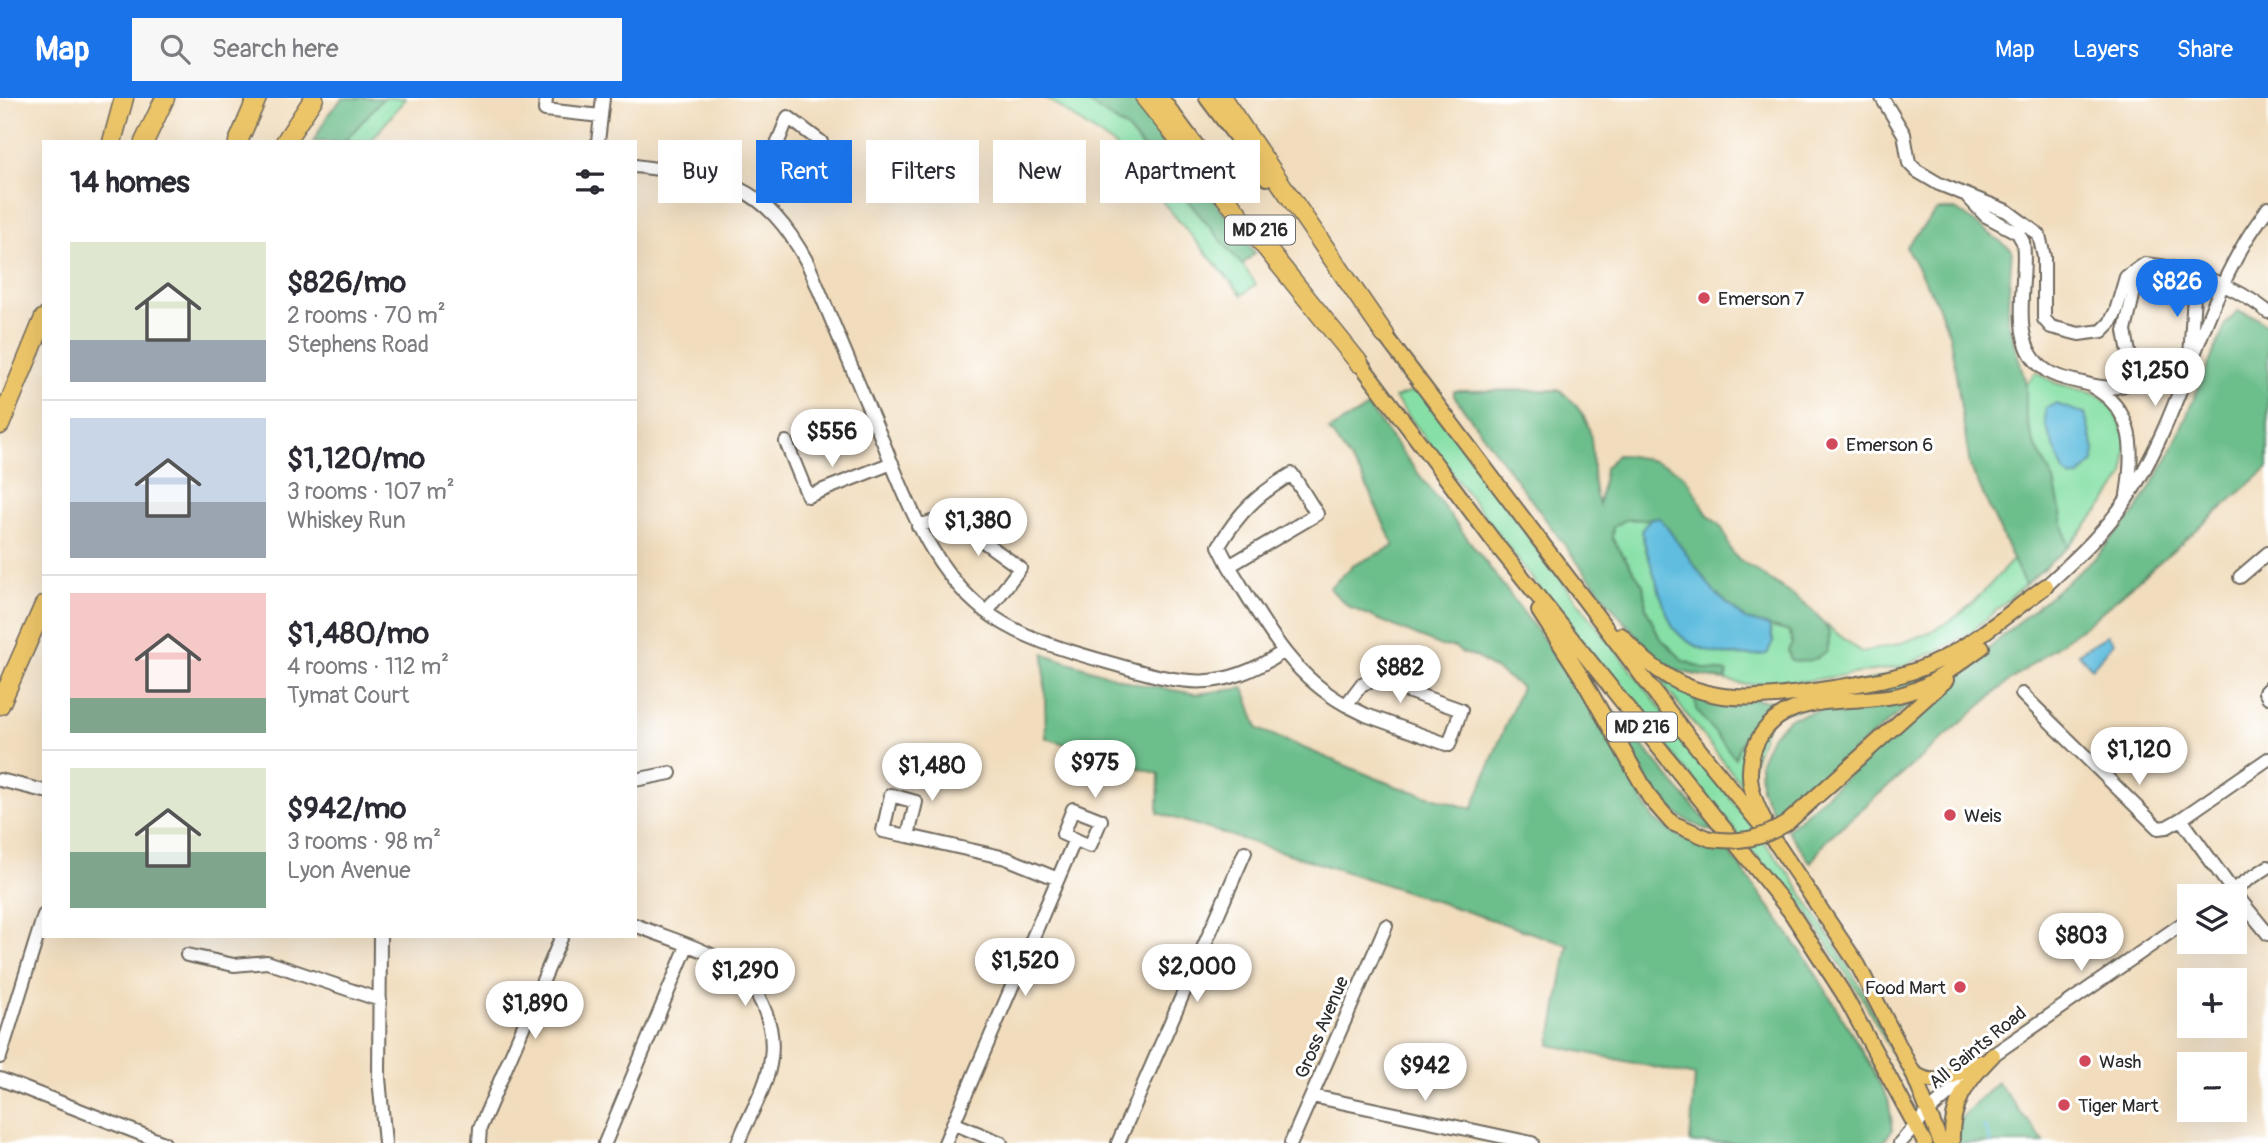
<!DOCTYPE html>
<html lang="en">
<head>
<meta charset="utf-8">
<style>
  :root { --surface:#fff; --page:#f7f7f7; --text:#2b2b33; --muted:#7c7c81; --line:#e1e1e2; --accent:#1a73e8 }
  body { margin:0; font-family:Pangolin,sans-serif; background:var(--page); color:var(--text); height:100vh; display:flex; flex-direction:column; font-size:26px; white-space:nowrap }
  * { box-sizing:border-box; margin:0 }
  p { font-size:23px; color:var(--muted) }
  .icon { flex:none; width:38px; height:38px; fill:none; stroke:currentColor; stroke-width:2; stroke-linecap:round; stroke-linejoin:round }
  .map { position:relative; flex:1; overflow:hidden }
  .sheet { position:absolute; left:42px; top:42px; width:595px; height:798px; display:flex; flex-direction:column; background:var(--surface); border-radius:0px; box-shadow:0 7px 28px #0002 }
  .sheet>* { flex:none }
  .hud { position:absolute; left:658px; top:42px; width:665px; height:63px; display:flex; gap:14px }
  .buttons { position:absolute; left:2177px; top:786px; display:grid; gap:14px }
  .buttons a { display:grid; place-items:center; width:70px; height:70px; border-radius:0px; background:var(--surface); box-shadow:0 7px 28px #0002; font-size:35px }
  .price { position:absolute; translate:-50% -60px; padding:0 16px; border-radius:24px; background:#fff; color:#222; font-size:23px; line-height:46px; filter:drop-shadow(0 2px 4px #0008) }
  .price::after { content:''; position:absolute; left:50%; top:42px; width:21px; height:16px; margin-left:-10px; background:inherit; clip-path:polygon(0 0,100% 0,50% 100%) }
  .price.selected { background:var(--accent); color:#fff }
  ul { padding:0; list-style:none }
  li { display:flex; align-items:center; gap:21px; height:175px; padding:0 28px }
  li+li { border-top:2px solid var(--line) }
  li span { display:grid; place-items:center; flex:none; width:196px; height:140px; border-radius:0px; color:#555 }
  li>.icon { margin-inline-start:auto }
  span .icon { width:84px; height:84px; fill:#fffc; stroke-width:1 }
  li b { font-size:30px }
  h2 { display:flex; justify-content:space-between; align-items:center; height:84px; padding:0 28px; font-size:30px }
  .pill { padding:0 24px; border-radius:0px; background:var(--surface); box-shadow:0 7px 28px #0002; font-size:24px; line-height:63px }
  .pill.selected { background:var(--accent); color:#fff }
  header { display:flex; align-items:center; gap:42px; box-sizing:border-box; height:98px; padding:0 35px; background:var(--accent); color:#fff }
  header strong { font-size:33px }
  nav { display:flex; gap:38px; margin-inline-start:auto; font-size:24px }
  .search { width:490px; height:63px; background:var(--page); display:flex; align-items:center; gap:18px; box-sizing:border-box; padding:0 24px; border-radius:0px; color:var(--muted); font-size:26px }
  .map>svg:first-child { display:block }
</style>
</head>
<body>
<header>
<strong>Map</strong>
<div class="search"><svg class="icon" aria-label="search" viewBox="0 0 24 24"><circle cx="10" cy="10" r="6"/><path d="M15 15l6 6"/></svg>Search here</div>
<nav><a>Map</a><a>Layers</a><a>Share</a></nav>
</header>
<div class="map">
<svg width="2268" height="1045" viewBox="0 0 2268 1045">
  <rect width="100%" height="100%" fill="#fff"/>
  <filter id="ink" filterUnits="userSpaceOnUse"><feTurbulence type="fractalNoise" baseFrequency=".0143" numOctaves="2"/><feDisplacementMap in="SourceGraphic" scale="14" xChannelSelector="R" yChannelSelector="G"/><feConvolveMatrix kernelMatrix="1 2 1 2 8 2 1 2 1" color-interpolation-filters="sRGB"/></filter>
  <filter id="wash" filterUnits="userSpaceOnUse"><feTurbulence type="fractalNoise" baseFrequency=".00686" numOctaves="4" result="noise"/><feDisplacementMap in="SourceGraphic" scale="28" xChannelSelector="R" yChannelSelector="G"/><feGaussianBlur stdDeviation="1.57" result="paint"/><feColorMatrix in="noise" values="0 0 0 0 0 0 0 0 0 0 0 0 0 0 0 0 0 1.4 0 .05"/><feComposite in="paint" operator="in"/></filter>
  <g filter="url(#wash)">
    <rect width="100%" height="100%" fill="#f1ddbd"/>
    <path fill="#86e0a6" stroke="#588668" stroke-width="2" d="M 383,0 L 406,0 L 370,44 L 344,44 Z
      M 1046,0 L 1082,0 L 1127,31 L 1242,166 L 1256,186 L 1242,197 L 1116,49 Z
      M 2036,274 L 2055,285 L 2098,297 L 2112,309 L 2127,342 L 2124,378 L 2106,404 L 2068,449 L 2054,383 L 2034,345 L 2026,318 L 2026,286 Z
      M 1419,291 L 1550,468 L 1793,781 L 1858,885 L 1911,987 L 1910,989 L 1864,903 L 1802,806 L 1773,779 L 1571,532 L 1395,300 Z
      M 1650,421 L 1641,433 L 1648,459 L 1773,543 L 1769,528 L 1790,534 L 1792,546 L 1830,537 L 1825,526 L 1861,554 C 1896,548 1932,538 1961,515 C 1980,500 1997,478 2014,461 L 2025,487 L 1971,534 L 1937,553 L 1900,569 L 1792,585 L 1742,586 L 1725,582 L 1727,574 L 1705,571 L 1684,563 L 1659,539 L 1646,510 L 1643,487 L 1612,440 L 1613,429 L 1624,422 Z
      M 1949,564 L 1947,569 L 1905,591 L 1771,617 L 1745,687 L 1740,685 L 1663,586 L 1662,582 L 1701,598 L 1696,611 L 1735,659 L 1745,634 L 1776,603 Z"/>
    <path fill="#6cbe8b" stroke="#4c745b" stroke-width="2" d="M 343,0 L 383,0 L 344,44 L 313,44 L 329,15 Z
      M 1082,0 L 1134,0 L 1255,155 L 1242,167 L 1127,31 Z
      M 1937,112 L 1957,112 L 2012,152 L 2007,220 L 2026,286 L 2026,318 L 2034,345 L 2054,383 L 2068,449 L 2025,487 L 1970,368 L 1950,239 L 1938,207 L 1906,149 Z
      M 2238,213 L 2256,219 L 2268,229 L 2268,370 L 2091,523 L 2008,584 L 1826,742 L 1811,765 L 1787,732 L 2015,527 L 2092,463 L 2135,415 L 2169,358 L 2226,226 Z
      M 1560,292 C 1572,303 1584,314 1589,331 C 1596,356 1589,381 1599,407 L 1605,370 L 1617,357 C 1633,357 1665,364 1679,374 C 1694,384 1698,405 1709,418 C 1714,423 1721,427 1724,434 C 1728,442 1728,451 1735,458 C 1757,476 1824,509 1829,537 C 1830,541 1828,548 1827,553 C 1815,562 1806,566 1791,562 L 1788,552 L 1792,546 L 1790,534 L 1746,522 L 1714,494 L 1660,420 L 1624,422 L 1613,429 L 1612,440 L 1643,487 L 1646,510 L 1659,539 L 1684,563 L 1705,571 L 1727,574 L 1725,582 L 1676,573 L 1657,560 L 1620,519 L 1581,469 L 1454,298 L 1454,293 Z
      M 1368,309 L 1573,580 L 1654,722 L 1684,741 L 1710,749 L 1726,749 L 1808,863 L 1856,942 L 1888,1001 L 1893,1031 L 1882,1045 L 1690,1045 L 1695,978 L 1550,947 L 1568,847 L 1375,783 L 1158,715 L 1159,676 L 1046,640 L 1044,556 L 1132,585 L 1196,596 L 1244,590 L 1258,631 L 1395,688 L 1472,711 L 1521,589 L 1475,558 L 1462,555 L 1455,549 L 1441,548 L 1349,509 L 1329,490 L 1354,467 L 1394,448 L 1363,380 L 1329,332 Z
      M 1701,598 L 1776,603 L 1745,634 L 1735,660 L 1696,611 L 1695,601 Z
      M 1914,600 L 1915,602 L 1777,716 L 1773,714 L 1761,692 L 1760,663 L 1771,638 L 1790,620 L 1821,612 Z
      M 1611,611 C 1647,651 1679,695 1717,734 C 1656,721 1638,664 1610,615 Z
      M 1997,984 L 2045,1045 L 1936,1045 Z"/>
    <path fill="#61bddf" stroke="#467485" stroke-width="2" d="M 2056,306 L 2085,316 L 2094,351 L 2094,364 L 2079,378 L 2071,380 L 2064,374 L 2045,325 L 2046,310 Z
      M 1660,420 L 1714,494 L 1746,522 L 1769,528 L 1773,543 L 1767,556 C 1735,560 1698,558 1675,532 C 1666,521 1646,450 1641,433 L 1650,421 Z
      M 2108,537 L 2114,544 L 2092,570 L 2078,555 Z"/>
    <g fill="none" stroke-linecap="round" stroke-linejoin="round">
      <path stroke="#61bddf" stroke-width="2.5" d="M 1984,1028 L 1991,1045"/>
    </g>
  </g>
  <g filter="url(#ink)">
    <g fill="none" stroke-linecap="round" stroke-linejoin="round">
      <defs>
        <path id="minor" d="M 546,0 L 545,12 L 601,18
          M 1882,0 L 1904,36 L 1909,65 L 1917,73 L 1939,86 L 2007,113 L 2039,137 L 2044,159 L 2044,221 L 2051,229 L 2079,236 L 2102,233 L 2110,225 L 2116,213 L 2126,179 L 2145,166 C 2186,169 2236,188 2268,214
          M 598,44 L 603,0
          M 635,68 C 721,79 764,83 808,166 C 831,221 855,277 878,332 C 906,398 927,467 985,513 C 1023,542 1072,554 1117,567 C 1186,587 1219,595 1283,554
          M 1968,99 L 1986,118 L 2018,135 L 2023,144 C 2029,183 2005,246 2047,273 C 2057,280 2071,282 2083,285 C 2097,289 2119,294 2130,283 L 2132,271 L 2125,233 L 2137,180 L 2133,176
          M 761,104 L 779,79 L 791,87 L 821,44 L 788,19 L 767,71 L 779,79
          M 2170,171 L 2188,187 L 2194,197 L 2190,259
          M 2091,288 C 2136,312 2134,353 2127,397
          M 786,344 L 808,398 L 892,365
          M 918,428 C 931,424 941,420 955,423 L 1020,470 L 987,514
          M 1229,468 L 1219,448 C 1239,414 1258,396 1292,376 L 1317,416 L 1229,468 C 1263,522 1288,575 1346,607 L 1362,586 L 1376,582 L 1461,612 L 1449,647 L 1366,617 L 1346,607
          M 2240,479 L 2268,455
          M 2046,488 C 2075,461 2104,435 2126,402 C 2179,323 2196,227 2244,146 C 2251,133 2260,122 2268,110
          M 2268,591 L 2265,594 L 2268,599
          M 2022,596 L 2158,730 L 2167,729 L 2181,721 L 2268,661
          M 0,682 L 44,693
          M 635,682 L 670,675
          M 1073,711 L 1101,722 L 1090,748 L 1063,736 Z
          M 2181,721 L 2232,792 L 2268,836
          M 908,738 L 883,733 L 891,697 L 916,704 L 908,738 L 1006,760 L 1058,781
          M 2223,798 L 2268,769
          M 635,827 C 664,839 698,848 725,864 C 757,883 776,924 771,960 C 768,989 748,1018 738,1045
          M 380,838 L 379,980 L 385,1045
          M 187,857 L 234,867 L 267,864 L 380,902
          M 0,959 L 44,817
          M 0,981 L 164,1045
          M 1312,998 L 1532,1045
          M 953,1025 L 1001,1045
          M 479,1045 L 480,1030 L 562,838
          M 605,1045 L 687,848
          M 945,1045 L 1075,741
          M 1118,1045 L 1245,754
          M 1291,1045 L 1386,828
          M 1900,1045 L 1929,1013 L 1993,957 L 2189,821"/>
        <path id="major" d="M 1161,0 L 1228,90
          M 1207,0 L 1267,80
          M 1380,231 L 1683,632 L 1778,748 L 1858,867 L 1912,973 L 1941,1045
          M 1354,257 L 1495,445 L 1790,813 L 1843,895 L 1925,1045
          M 1539,513 L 1581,578 L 1650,700 L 1672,725 L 1710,741
          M 1621,537 C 1686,613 1744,604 1834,590 C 1871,584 1908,579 1942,561 C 1979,541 2012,513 2046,488
          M 1764,722 C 1752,699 1745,677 1754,651 C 1777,590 1849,608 1899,597 C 1931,590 1956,567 1982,549
          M 1787,725 L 1946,582
          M 1913,974 C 1935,993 1958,975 1980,964
          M 1952,1045 C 1950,1007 1967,983 1993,957"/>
        <path id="highway" d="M 1145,0 L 1359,265
          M 1222,0 L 1385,237
          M 112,44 L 124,0
          M 144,44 L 165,0
          M 238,44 L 257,0
          M 285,44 L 314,0
          M 0,327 L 44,220
          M 0,607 L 44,507"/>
      </defs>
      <use href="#minor" stroke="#70695e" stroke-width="16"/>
      <use href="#major" stroke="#70695e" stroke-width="18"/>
      <use href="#highway" stroke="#70695e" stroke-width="21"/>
      <use href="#minor" stroke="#fff" stroke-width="12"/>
      <use href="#major" stroke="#edc569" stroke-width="14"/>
      <use href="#highway" stroke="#edc569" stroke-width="18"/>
      <defs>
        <path id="major-bridge" d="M 1710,741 C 1740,745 1762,741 1787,725"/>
      </defs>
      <use href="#major-bridge" stroke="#70695e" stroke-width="18" stroke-linecap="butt"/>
      <use href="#major-bridge" stroke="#edc569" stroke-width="14"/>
    </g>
  </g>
  <g fill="#d1495b" stroke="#fff" stroke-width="2.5">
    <circle cx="1704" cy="200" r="7"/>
    <circle cx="1832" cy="346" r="7"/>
    <circle cx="1950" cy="717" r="7"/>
    <circle cx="1960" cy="889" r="7"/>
    <circle cx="2085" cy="963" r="7"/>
    <circle cx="2064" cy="1007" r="7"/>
  </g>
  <g text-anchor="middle" stroke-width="6" stroke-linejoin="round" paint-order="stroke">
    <g fill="#fff" stroke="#6b6b6b" stroke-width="2">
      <rect x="1225" y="117.5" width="70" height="29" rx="5"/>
      <rect x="1607" y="614.5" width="70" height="29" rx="5"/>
    </g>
    <g font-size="18" font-weight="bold" fill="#2b2b2b">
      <text x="1260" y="138">MD 216</text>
      <text x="1642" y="635">MD 216</text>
    </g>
    <g font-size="19" fill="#2b2b2b" stroke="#fff" text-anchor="start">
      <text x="1718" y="207">Emerson 7</text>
      <text x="1846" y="353">Emerson 6</text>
      <text x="1964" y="724">Weis</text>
      <text x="1946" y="896" text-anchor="end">Food Mart</text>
      <text x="2099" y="970">Wash</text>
      <text x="2078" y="1014">Tiger Mart</text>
    </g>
    <g font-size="19" fill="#2b2b2b" stroke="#fff">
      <text transform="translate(1321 929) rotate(-67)" y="7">Gross Avenue</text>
      <text transform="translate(1977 949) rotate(-39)" y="7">All Saints Road</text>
    </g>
  </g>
</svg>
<div class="buttons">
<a><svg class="icon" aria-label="layers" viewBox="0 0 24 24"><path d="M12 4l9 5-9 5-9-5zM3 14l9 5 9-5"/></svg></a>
<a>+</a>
<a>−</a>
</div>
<b class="price selected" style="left:2177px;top:221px">$826</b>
<b class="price" style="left:2155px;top:310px">$1,250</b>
<b class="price" style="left:832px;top:371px">$556</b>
<b class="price" style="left:978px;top:460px">$1,380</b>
<b class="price" style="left:1400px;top:607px">$882</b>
<b class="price" style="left:2139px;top:689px">$1,120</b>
<b class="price" style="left:1095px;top:702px">$975</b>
<b class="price" style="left:932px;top:705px">$1,480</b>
<b class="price" style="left:2081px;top:875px">$803</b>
<b class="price" style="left:1025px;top:900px">$1,520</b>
<b class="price" style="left:1197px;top:906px">$2,000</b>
<b class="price" style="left:745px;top:910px">$1,290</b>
<b class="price" style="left:535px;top:943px">$1,890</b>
<b class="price" style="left:1425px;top:1005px">$942</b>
<div class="hud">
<a class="pill">Buy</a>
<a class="pill selected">Rent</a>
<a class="pill">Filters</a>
<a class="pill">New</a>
<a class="pill">Apartment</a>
</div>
<section class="sheet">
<h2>14 homes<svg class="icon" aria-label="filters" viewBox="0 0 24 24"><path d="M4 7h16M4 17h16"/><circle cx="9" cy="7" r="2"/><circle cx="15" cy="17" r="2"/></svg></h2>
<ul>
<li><span style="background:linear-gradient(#dfe7d0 70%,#9aa5b1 0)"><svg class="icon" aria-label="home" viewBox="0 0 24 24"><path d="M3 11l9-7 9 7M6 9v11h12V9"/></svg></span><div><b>$826/mo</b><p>2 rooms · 70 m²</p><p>Stephens Road</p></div></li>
<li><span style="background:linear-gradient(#c9d6e8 60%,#9aa5b1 0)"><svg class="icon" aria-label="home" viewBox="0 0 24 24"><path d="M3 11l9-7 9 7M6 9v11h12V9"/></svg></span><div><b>$1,120/mo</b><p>3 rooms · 107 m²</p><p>Whiskey Run</p></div></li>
<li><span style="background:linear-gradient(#f6c9c9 75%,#7fa58c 0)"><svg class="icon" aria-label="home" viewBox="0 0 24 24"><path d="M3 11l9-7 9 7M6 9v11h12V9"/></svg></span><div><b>$1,480/mo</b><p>4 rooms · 112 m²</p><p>Tymat Court</p></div></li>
<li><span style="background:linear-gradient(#dfe7d0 60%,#7fa58c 0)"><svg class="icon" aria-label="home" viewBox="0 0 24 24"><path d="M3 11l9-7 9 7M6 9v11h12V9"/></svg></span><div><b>$942/mo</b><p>3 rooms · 98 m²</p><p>Lyon Avenue</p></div></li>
</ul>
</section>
</div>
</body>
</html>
